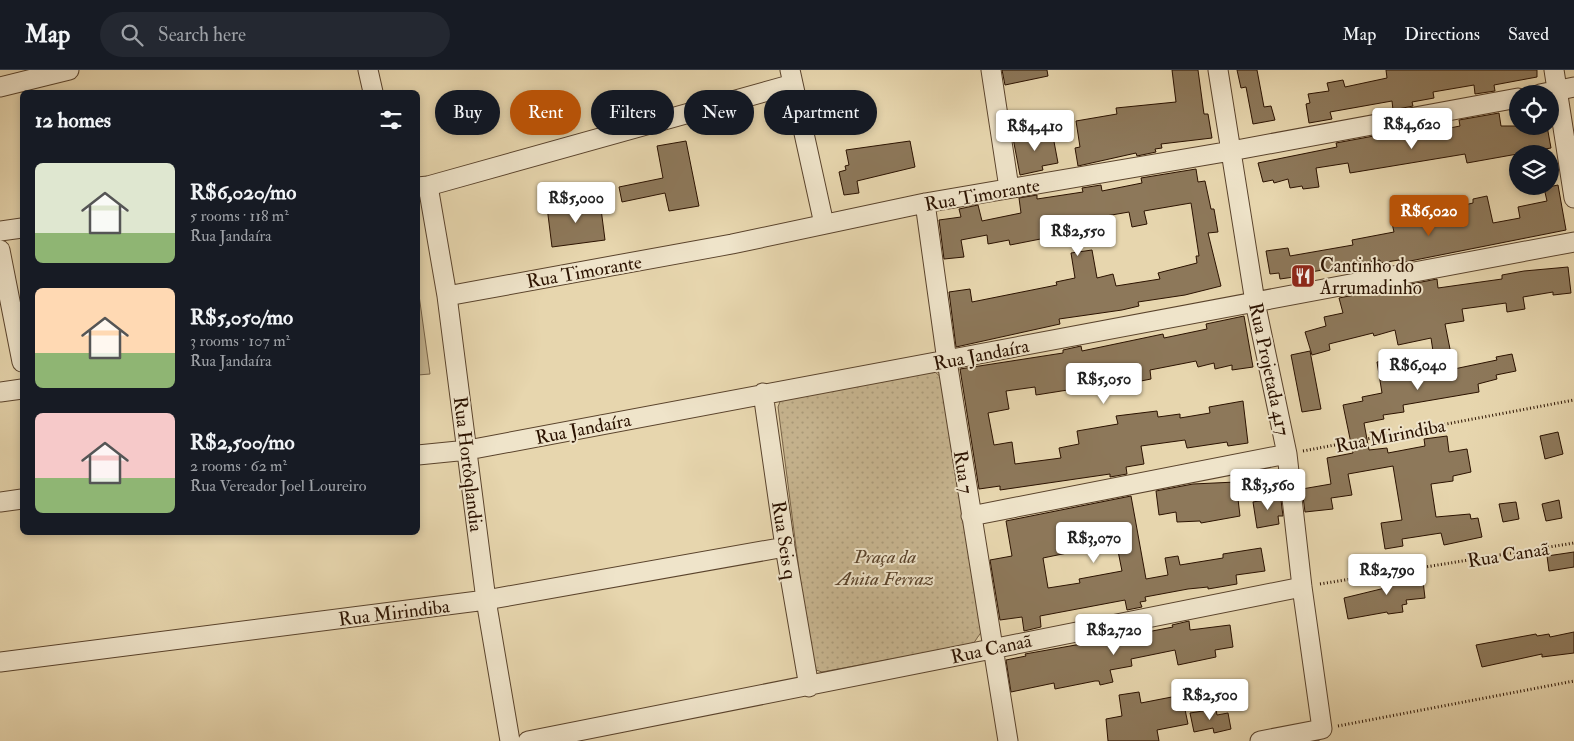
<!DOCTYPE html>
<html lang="en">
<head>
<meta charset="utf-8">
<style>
  :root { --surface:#171b24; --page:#242831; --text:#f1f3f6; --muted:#9ea1a6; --line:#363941; --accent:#b45309 }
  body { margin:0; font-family:"IM FELL Double Pica",serif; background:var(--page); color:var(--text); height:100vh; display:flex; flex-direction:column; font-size:19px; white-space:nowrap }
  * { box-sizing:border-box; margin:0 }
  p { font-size:16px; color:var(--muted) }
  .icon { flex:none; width:28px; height:28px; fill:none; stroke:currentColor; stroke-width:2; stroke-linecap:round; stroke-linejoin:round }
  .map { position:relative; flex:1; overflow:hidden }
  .side { position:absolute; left:20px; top:20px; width:400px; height:445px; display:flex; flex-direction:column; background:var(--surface); border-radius:8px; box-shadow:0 2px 8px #0003 }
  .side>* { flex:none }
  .hud { position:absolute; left:435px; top:20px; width:475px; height:45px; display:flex; gap:10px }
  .buttons { position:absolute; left:1509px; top:15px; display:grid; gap:10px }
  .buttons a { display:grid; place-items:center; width:50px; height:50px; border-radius:50%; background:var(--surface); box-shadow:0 2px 8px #0003; font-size:25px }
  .price { position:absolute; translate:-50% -42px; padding:0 11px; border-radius:5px; background:#fff; color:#222; font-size:16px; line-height:32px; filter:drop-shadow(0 1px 2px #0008) }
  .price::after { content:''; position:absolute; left:50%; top:30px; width:15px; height:11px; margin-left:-8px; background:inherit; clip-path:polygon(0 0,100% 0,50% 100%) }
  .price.active { background:var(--accent); color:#fff }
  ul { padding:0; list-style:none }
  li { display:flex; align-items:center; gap:15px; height:125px; padding:0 15px }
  li span { display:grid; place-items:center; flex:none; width:140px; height:100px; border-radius:8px; color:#555 }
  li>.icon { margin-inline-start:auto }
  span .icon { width:60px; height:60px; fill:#fffc; stroke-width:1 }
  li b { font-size:21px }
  h2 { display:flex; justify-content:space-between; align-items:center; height:60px; padding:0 15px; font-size:21px }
  .chip { padding:0 18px; border-radius:22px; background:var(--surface); box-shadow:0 2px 8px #0003; font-size:18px; line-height:45px }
  .chip.active { background:var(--accent); color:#fff }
  header { display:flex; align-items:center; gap:30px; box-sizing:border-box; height:70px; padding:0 25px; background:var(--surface); border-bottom:1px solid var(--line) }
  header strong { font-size:24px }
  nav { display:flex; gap:28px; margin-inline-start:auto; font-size:18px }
  .search { width:350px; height:45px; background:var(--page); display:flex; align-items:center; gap:12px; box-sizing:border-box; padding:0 18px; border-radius:28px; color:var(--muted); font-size:19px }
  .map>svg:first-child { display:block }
</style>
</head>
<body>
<header>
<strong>Map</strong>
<div class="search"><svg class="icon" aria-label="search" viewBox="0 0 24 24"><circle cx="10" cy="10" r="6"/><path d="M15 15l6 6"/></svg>Search here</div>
<nav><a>Map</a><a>Directions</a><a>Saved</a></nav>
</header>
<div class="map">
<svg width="1574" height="671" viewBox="0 0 1574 671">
  <defs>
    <pattern id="park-dots" width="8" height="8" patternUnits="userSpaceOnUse" patternTransform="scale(1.25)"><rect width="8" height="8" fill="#c7b590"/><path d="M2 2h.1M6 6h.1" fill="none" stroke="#ab9b7a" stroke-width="1.8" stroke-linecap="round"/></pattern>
  </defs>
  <rect width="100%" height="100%" fill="#e7d6ae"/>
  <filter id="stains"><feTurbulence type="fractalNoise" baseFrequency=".004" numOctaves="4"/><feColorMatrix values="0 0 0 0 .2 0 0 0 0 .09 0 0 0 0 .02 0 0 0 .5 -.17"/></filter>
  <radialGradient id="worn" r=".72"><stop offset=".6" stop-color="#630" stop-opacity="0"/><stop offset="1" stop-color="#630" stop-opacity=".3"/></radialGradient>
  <path fill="#c7b590" stroke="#796448" d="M 418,218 L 430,304 L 418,305 Z"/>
  <path fill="url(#park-dots)" stroke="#796448" d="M 935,302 L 943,309 L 982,561 L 973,574 L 822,602 L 816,600 L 811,593 L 778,337 L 781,329 L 788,325 Z"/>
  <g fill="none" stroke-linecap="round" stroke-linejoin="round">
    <path stroke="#755f45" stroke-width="5" d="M 1317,671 L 1317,670"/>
  </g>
  <path fill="#8d785a" stroke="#2b1200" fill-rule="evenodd" d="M 1002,0 L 1047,0 L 1048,6 L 1005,15 Z
    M 1172,0 L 1198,0 L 1204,44 L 1208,44 L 1212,68 L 1161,74 L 1162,78 L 1155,79 L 1156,82 L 1137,86 L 1136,83 L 1078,96 L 1075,78 L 1080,77 L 1076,51 L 1117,44 L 1116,38 L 1176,32 Z
    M 1237,0 L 1257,0 L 1264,37 L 1271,36 L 1275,50 L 1253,54 L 1246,17 L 1241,18 Z
    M 1386,0 L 1537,0 L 1537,7 L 1494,15 L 1495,21 L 1475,24 L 1474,15 L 1433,22 L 1434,28 L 1412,32 L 1413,36 L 1393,40 L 1392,31 L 1330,42 L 1332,49 L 1309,53 L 1306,34 L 1310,33 L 1308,24 L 1329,21 L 1327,13 L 1343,10 L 1345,17 L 1387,8 Z
    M 1499,43 L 1501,56 L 1547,56 L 1551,78 L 1467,93 L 1465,84 L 1350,103 L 1348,93 L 1316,98 L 1319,117 L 1303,119 L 1302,116 L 1290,118 L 1288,109 L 1274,113 L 1273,110 L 1263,112 L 1258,93 L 1337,77 L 1336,73 L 1417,58 L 1419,64 L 1460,56 L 1459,50 Z
    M 1052,61 L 1058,93 L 1042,96 L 1043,100 L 1020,105 L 1013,68 Z
    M 686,71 L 699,136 L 669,141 L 665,123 L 622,132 L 619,117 L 663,108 L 657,76 Z
    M 910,71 L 915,97 L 857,111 L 859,123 L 844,125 L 839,102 L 846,100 L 845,96 L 849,95 L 846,80 Z
    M 1196,99 L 1198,112 L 1205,111 L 1211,139 L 1214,139 L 1218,162 L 1208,163 L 1221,216 L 1185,225 L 1138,232 L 1139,236 L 1122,240 L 1059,249 L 1060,254 L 956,277 L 949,222 L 970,219 L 972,232 L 1057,215 L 1056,212 L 1075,208 L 1071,183 L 1092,180 L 1097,208 L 1113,204 L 1116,216 L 1160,209 L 1158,203 L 1197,193 L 1196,186 L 1199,186 L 1191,133 L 1144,141 L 1147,154 L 1132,157 L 1129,142 L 1065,153 L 1066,164 L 1010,175 L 1009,170 L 988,174 L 987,165 L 961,170 L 964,187 L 944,189 L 939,150 L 961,147 L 959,139 L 978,135 L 982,151 L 1021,143 L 1019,128 L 1037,125 L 1037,129 L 1083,122 L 1082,118 L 1101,115 L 1102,121 L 1142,113 L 1141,108 Z
    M 1558,115 L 1566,160 L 1400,193 L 1399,190 L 1380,193 L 1380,190 L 1311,202 L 1313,209 L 1296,213 L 1294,207 L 1280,209 L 1279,203 L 1270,204 L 1266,181 L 1288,178 L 1290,186 L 1353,175 L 1352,170 L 1394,162 L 1392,153 L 1452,140 L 1452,138 L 1473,133 L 1473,129 L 1487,126 L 1493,153 L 1520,148 L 1518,137 L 1547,131 L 1544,118 Z
    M 600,131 L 605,170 L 552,177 L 547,137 Z
    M 1568,197 L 1571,223 L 1553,225 L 1553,222 L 1523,227 L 1525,239 L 1507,242 L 1506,233 L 1462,239 L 1464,251 L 1445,254 L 1454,299 L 1497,290 L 1496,287 L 1512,284 L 1516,301 L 1496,305 L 1497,309 L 1478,314 L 1479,322 L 1403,335 L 1404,342 L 1383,345 L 1384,349 L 1364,353 L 1369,380 L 1387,378 L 1388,383 L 1425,376 L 1424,369 L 1447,366 L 1449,382 L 1467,379 L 1471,402 L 1453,406 L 1453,411 L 1431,414 L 1436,447 L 1470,444 L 1471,449 L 1478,448 L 1482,467 L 1444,475 L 1441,463 L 1402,469 L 1403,476 L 1385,479 L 1381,453 L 1402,450 L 1393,396 L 1348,404 L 1352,425 L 1331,428 L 1333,439 L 1305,442 L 1302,419 L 1331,414 L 1327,388 L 1353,383 L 1343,335 L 1363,331 L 1362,327 L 1382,323 L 1377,292 L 1396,289 L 1399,308 L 1436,301 L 1431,268 L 1398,275 L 1395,260 L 1374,266 L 1373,263 L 1329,274 L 1330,280 L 1312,285 L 1305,262 L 1326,256 L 1324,247 L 1343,243 L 1339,228 L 1437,209 L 1438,218 L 1502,209 L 1502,205 L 1524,201 Z
    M 1244,246 L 1253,297 L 1232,300 L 1232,295 L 1215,299 L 1214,293 L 1198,297 L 1196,291 L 1150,300 L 1151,309 L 1131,313 L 1132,316 L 1113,319 L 1112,313 L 1036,325 L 1035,317 L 1006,321 L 1009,339 L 988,343 L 994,375 L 1012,372 L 1015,394 L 1061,388 L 1059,378 L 1079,374 L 1077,361 L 1118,354 L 1116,346 L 1157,341 L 1158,347 L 1180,344 L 1180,348 L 1210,343 L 1209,337 L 1243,331 L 1248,373 L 1228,376 L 1227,372 L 1187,378 L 1185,370 L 1141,376 L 1144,394 L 1126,397 L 1127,404 L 1110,407 L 1110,404 L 1000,420 L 1000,416 L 979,419 L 960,299 L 1063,283 L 1063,280 L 1081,276 L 1082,281 L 1163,264 L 1164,268 L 1207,259 L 1206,254 Z
    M 1310,281 L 1321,339 L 1302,342 L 1291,285 Z
    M 1558,362 L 1563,384 L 1545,389 L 1540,366 Z
    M 1236,412 L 1240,446 L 1201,453 L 1200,451 L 1177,452 L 1176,442 L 1159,445 L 1156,421 L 1193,414 Z
    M 1280,422 L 1283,446 L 1278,446 L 1279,454 L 1257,458 L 1253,432 L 1270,429 L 1269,423 Z
    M 1131,426 L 1146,509 L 1168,505 L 1165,488 L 1178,486 L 1180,495 L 1223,488 L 1223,484 L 1261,478 L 1265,501 L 1236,505 L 1237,514 L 1208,519 L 1208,517 L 1188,519 L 1145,527 L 1146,531 L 1140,532 L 1142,537 L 1127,540 L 1125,530 L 1040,546 L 1041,557 L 1024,561 L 1022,547 L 1000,550 L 990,490 L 1012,486 L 1006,451 ZM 1116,471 L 1122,501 L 1079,509 L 1080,513 L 1048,518 L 1043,488 L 1072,482 L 1072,478 Z
    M 1559,430 L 1562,448 L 1546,451 L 1542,434 Z
    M 1516,432 L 1519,449 L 1503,452 L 1499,434 Z
    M 1574,482 L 1574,497 L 1549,501 L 1547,486 Z
    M 1422,502 L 1425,528 L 1406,530 L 1407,534 L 1402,535 L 1403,542 L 1388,544 L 1387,542 L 1348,549 L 1344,528 L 1385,518 L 1384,507 Z
    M 1189,551 L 1190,560 L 1230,555 L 1233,577 L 1215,580 L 1216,587 L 1178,595 L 1175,580 L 1131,589 L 1132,596 L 1110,600 L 1113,612 L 1100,615 L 1099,611 L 1095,611 L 1055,619 L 1054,613 L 1011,622 L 1006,590 L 1026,586 L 1025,584 L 1087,573 L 1086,571 L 1147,559 L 1147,562 L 1173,557 L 1172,555 Z
    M 1574,562 L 1574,583 L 1542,587 L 1542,584 L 1482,597 L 1476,575 L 1536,564 L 1537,566 L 1549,564 L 1550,567 Z
    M 1139,622 L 1141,633 L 1182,625 L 1188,654 L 1157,660 L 1159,671 L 1108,671 L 1106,649 L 1122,646 L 1119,625 Z
    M 1216,639 L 1217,645 L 1228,643 L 1231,659 L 1214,663 L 1213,658 L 1194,662 L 1190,643 Z"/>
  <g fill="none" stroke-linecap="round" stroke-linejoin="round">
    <defs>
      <path id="street" d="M 368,0 L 373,22
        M 790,0 L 824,154
        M 991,0 L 1009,118
        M 1218,0 L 1255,232 L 1287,384 L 1302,517 L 1322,659 L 1260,671
        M 1554,0 L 1574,128
        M 0,17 L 69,0
        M 1540,24 L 1574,17
        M 428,116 L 447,226 L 486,530 L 510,671
        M 418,117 L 428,116 L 793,14
        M 925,133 L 947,291 L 1008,671
        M 0,161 L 22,158
        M 0,180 L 22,292
        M 447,226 L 732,174 L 925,133 L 1231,81 L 1518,28
        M 0,322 L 22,319
        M 763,323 L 785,477 L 809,617
        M 418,385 L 468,380 L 1574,172
        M 0,432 L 22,429
        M 971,446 L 1287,384
        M 0,592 L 486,530 L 785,477
        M 528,671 C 786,622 1044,567 1302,517"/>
    </defs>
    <use href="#street" stroke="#5a432c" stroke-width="21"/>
    <path stroke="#2b1200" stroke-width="3" stroke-dasharray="1 2.5" stroke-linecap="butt" d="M 1303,381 L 1574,330
      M 1320,514 L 1574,473
      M 1338,656 L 1574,611"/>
    <use href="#street" stroke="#efe4ca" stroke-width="19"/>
  </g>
  <defs>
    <symbol id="restaurant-square" viewBox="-11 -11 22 22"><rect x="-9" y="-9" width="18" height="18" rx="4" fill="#8f2418" stroke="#efe4ca"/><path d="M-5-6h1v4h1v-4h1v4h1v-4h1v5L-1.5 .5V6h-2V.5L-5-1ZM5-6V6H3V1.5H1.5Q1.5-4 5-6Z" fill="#fff"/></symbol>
  </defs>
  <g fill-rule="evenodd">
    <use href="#restaurant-square" x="1289" y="192" width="28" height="28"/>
  </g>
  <g text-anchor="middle" stroke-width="4" stroke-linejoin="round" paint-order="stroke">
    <g font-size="19" fill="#2b1200" stroke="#efe4ca">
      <text transform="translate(982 124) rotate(-10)" y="7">Rua Timorante</text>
      <text transform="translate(584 201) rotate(-10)" y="7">Rua Timorante</text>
      <text transform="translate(981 284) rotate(-11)" y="7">Rua Jandaíra</text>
      <text transform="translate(1270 299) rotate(78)" y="7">Rua Projetada 417</text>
      <text transform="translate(583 358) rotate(-11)" y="7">Rua Jandaíra</text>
      <text transform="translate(1390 365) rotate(-11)" y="7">Rua Mirindiba</text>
      <text transform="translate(469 394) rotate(83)" y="7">Rua Hortôqlandia</text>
      <text transform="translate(964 402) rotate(81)" y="7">Rua 7</text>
      <text transform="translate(785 470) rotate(81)" y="7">Rua Seis q</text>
      <text transform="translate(1508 484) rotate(-9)" y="7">Rua Canaã</text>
      <text transform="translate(394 542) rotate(-7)" y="7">Rua Mirindiba</text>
      <text transform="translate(991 578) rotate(-12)" y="7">Rua Canaã</text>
    </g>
    <g font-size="19" fill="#2b1200" stroke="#efe4ca" text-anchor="start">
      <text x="1320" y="202">Cantinho do<tspan x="1320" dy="22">Arrumadinho</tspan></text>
    </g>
    <g font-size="19" font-style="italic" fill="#5a432b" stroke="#efe4ca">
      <text x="885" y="493">Praça da<tspan x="885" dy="22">Anita Ferraz</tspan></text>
    </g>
  </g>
  <rect width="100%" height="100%" filter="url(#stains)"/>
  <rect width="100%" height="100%" fill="url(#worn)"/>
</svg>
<div class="buttons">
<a><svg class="icon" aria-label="locate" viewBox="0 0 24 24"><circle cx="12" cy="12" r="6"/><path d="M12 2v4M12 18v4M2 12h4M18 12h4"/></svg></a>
<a><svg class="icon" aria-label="layers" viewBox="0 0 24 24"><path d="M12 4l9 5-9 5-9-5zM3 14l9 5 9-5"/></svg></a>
</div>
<b class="price" style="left:1412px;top:80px">R$4,620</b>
<b class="price" style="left:1035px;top:82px">R$4,410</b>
<b class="price" style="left:576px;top:154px">R$5,000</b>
<b class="price active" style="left:1429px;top:167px">R$6,020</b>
<b class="price" style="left:1078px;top:187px">R$2,550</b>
<b class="price" style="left:1418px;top:321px">R$6,040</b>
<b class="price" style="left:1104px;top:335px">R$5,050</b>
<b class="price" style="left:1268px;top:441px">R$3,560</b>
<b class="price" style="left:1094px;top:494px">R$3,070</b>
<b class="price" style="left:1387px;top:526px">R$2,790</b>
<b class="price" style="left:1114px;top:586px">R$2,720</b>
<b class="price" style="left:1210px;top:651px">R$2,500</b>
<div class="hud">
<a class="chip">Buy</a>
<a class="chip active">Rent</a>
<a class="chip">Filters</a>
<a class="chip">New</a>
<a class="chip">Apartment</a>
</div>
<section class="side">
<h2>12 homes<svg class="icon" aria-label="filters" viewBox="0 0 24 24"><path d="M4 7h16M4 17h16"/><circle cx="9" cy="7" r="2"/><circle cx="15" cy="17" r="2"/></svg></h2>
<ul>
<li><span style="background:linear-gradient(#dfe7d0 70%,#8fb573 0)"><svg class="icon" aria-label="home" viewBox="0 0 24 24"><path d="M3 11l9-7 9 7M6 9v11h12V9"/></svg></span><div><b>R$6,020/mo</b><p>5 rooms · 118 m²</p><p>Rua Jandaíra</p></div></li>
<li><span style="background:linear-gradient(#ffd9b3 65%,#8fb573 0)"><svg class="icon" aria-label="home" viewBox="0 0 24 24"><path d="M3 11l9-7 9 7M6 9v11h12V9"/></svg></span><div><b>R$5,050/mo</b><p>3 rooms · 107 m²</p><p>Rua Jandaíra</p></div></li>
<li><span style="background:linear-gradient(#f6c9c9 65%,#8fb573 0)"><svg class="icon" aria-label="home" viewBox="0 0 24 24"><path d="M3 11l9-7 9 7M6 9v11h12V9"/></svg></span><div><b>R$2,500/mo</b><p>2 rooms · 62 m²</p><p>Rua Vereador Joel Loureiro</p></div></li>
</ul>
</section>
</div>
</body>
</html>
